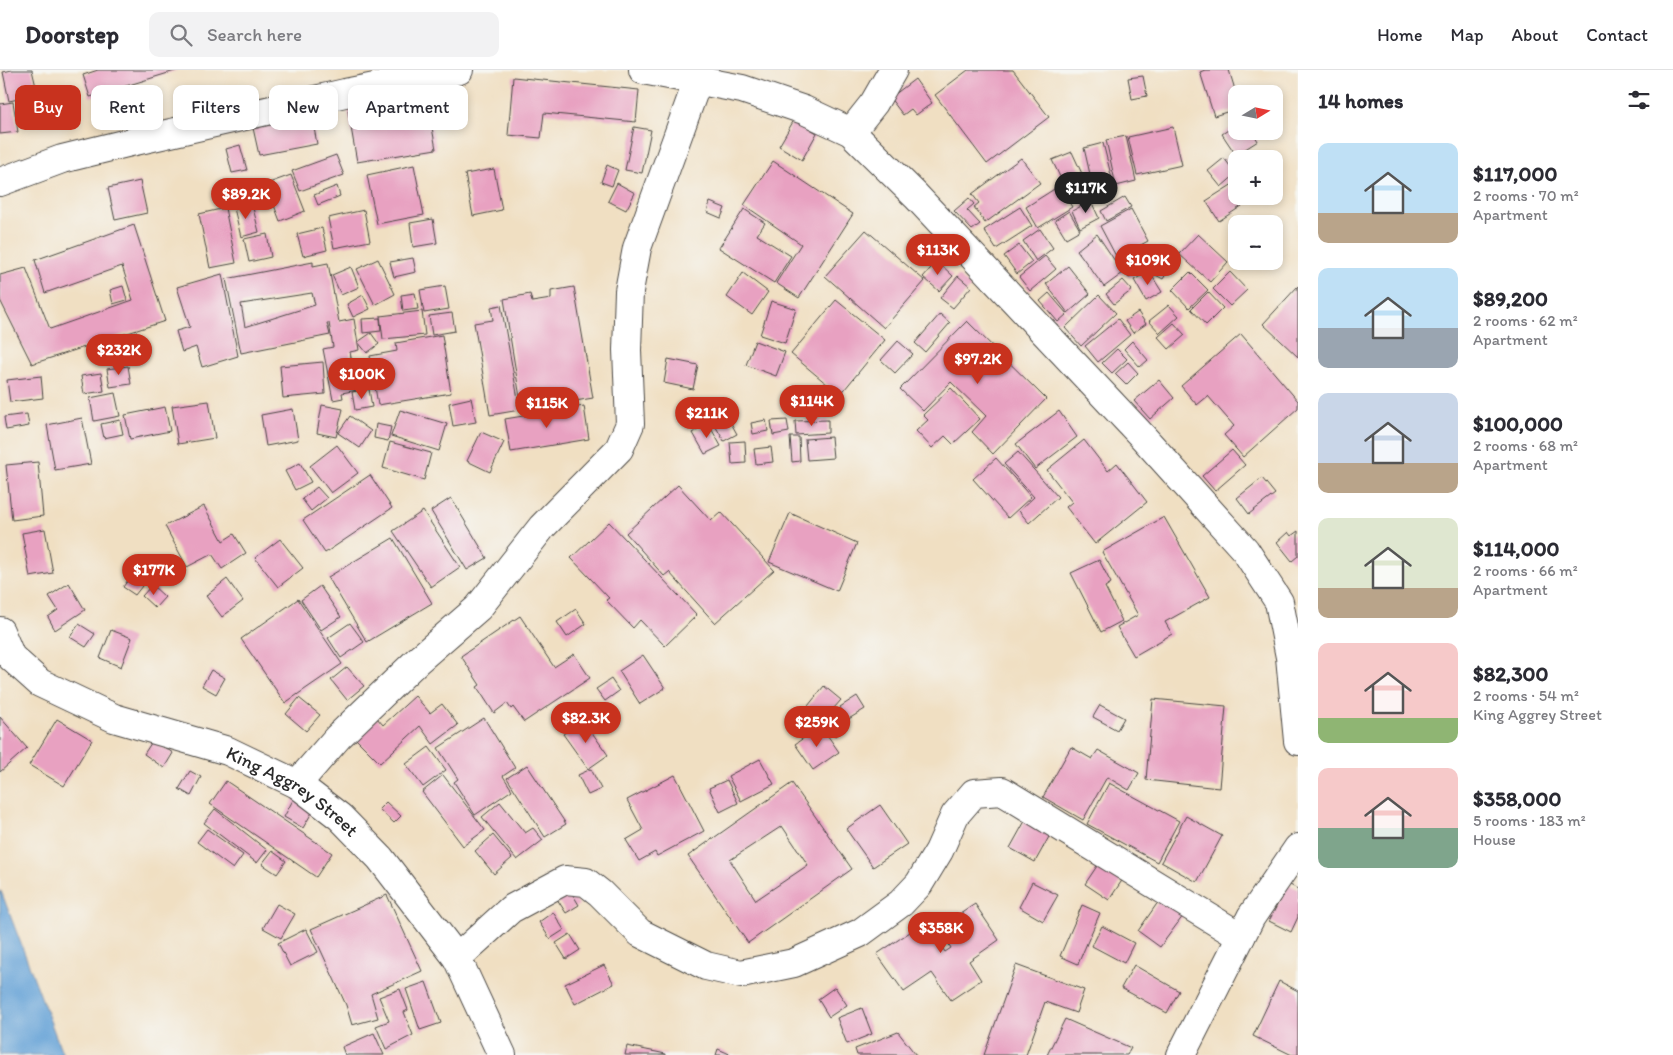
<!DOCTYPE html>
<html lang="en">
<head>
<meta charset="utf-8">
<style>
  :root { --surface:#fff; --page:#f2f2f3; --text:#2b2b33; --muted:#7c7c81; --line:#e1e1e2; --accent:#c8321e }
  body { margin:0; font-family:Itim,sans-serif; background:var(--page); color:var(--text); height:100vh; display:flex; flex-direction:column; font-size:19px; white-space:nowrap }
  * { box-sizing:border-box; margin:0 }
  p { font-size:16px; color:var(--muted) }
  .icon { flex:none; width:28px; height:28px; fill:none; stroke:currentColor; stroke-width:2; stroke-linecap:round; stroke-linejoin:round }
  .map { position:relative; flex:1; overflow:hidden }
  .details { display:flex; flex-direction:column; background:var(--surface); width:375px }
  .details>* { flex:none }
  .hud { position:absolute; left:15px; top:15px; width:475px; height:45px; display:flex; gap:10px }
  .needle { width:32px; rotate:80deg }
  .fabs { position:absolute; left:1228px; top:15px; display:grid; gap:10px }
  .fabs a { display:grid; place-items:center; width:55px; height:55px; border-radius:10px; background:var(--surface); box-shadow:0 2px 8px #0003; font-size:25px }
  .price { position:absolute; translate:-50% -42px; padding:0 11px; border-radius:18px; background:var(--accent); color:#fff; font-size:16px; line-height:32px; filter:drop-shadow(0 1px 2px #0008) }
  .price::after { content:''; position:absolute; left:50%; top:30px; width:15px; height:11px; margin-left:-8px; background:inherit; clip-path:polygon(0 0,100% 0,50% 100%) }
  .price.current { background:#222; color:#fff }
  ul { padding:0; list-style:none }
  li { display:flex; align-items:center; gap:15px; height:125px; padding:0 20px }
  li span { display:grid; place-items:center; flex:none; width:140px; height:100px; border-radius:10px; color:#555 }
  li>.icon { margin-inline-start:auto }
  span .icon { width:60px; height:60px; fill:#fffc; stroke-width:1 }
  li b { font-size:21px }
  h2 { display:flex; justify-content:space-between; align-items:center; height:60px; padding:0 20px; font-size:21px }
  .chip { padding:0 18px; border-radius:10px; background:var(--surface); box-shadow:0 2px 8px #0003; font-size:18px; line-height:45px }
  .chip.current { background:var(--accent); color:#fff }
  header { display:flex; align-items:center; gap:30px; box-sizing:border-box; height:70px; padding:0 25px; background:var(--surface); border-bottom:1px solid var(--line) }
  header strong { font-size:24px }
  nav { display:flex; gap:28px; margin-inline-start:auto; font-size:18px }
  .search { width:350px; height:45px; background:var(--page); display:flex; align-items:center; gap:12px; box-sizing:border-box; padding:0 18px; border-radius:10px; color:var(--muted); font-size:19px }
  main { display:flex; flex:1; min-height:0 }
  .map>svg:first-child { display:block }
</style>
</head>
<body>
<header>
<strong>Doorstep</strong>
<div class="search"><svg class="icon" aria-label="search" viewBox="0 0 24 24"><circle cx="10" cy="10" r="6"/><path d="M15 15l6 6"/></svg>Search here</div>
<nav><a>Home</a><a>Map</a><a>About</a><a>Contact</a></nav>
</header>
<main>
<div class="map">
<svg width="1298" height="985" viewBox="0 0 1298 985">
  <rect width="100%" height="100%" fill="#f6f6f2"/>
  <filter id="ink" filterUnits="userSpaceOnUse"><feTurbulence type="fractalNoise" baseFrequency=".02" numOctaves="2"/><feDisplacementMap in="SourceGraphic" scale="10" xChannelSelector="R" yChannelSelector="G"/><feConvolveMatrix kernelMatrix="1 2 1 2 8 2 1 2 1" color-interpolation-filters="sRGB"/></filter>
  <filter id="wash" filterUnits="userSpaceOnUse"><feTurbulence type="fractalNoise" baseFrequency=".0096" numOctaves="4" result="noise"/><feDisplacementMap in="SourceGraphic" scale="20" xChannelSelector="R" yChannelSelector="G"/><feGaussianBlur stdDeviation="1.12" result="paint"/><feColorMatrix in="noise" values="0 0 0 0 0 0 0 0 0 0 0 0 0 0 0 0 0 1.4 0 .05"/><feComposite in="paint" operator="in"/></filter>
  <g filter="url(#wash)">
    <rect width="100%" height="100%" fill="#f0dfc2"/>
    <path fill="#66a3d7" stroke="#486781" d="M 0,821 L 1,821 L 63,985 L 0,985 Z"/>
    <g id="blocks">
      <path fill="#e8a1c1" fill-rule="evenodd" d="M 12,0 L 32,0 L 38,25 L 9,31 L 3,2 Z
        M 98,0 L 178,0 L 90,27 L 83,5 Z
        M 968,0 L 1013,0 L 1049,47 L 987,94 L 935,25 Z
        M 1205,0 L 1229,0 L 1236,23 L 1236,39 L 1214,46 L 1200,2 Z
        M 1143,6 L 1147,26 L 1132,29 L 1128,8 Z
        M 513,7 L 639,20 L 636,52 L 544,43 L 541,68 L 508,65 Z
        M 915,9 L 932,33 L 916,45 L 911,39 L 903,45 L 890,28 Z
        M 425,20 L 436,79 L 357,92 L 348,40 L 394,32 L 393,25 Z
        M 13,32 L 18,62 L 0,64 L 0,34 Z
        M 312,47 L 317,74 L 259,85 L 253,58 Z
        M 794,50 L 817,63 L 802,90 L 779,76 Z
        M 1236,55 L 1236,61 L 1252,61 L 1258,71 L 1236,85 L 1222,64 Z
        M 634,57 L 651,60 L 642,103 L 625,100 Z
        M 1173,57 L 1182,95 L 1137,105 L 1128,67 Z
        M 1126,66 L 1136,111 L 1116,116 L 1106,70 Z
        M 1103,73 L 1115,121 L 1095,126 L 1084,78 Z
        M 240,75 L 247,100 L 232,103 L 226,79 Z
        M 1072,82 L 1090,121 L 1071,130 L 1052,90 Z
        M 336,85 L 344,105 L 300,121 L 292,101 Z
        M 1021,88 L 1040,113 L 985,153 L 974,137 L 979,133 L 972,124 Z
        M 1224,88 L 1236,104 L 1221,117 L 1208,101 Z
        M 773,91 L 853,144 L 799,228 L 776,213 L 801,174 L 744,135 Z
        M 414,95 L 424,145 L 377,154 L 367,105 Z
        M 607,95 L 618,100 L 612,116 L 601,112 Z
        M 494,99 L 502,140 L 473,146 L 465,104 Z
        M 291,105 L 305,141 L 280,151 L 266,114 Z
        M 140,111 L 147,143 L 115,150 L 108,118 Z
        M 1236,112 L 1236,126 L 1257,126 L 1219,151 L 1206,131 Z
        M 617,113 L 635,123 L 626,140 L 608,131 Z
        M 337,116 L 340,126 L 318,135 L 314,125 Z
        M 1059,116 L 1072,137 L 1038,158 L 1026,137 Z
        M 1125,127 L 1131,137 L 1106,151 L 1101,141 Z
        M 969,128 L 974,134 L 967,140 L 980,154 L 972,160 L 954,141 Z
        M 1091,131 L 1099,148 L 1080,158 L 1072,141 Z
        M 710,132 L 725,138 L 721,148 L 707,142 Z
        M 252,134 L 259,162 L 241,167 L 234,138 Z
        M 1020,137 L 1032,156 L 996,179 L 984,160 Z
        M 225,138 L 236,193 L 210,198 L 199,144 Z
        M 744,139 L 765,153 L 757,165 L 791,186 L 774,213 L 719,178 Z
        M 1131,139 L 1148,171 L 1117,188 L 1100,156 Z
        M 364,140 L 370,171 L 334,178 L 328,148 Z
        M 1069,141 L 1080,160 L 1066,168 L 1055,150 Z
        M 433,149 L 437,173 L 413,177 L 410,153 Z
        M 134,155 L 165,251 L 32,294 L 0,230 L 0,205 L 26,198 L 50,259 L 133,230 L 122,196 L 45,223 L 35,190 Z
        M 322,158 L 327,180 L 303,186 L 297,164 Z
        M 1040,159 L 1053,178 L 1036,191 L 1023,171 Z
        M 866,160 L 925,211 L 884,258 L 825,206 Z
        M 267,164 L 271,187 L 249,192 L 244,169 Z
        M 1097,164 L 1123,203 L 1104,217 L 1077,180 Z
        M 1198,164 L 1228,192 L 1210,212 L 1179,184 Z
        M 1019,175 L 1032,192 L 1017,204 L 1004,186 Z
        M 1144,175 L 1155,192 L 1129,208 L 1118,191 Z
        M 1045,186 L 1056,199 L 1030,221 L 1019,207 Z
        M 413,188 L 416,202 L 394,207 L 390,192 Z
        M 1158,188 L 1171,196 L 1163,209 L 1150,202 Z
        M 378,189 L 395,224 L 375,235 L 357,199 Z
        M 937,191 L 953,206 L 939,221 L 923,207 Z
        M 313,192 L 313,196 L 328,193 L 339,252 L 354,249 L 359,280 L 350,282 L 357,320 L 342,323 L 343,328 L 333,330 L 323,279 L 333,277 L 329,253 L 327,253 L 330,265 L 241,283 L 226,209 ZM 312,223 L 315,235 L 245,257 L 241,234 Z
        M 1068,196 L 1090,224 L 1068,243 L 1046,214 Z
        M 351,197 L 359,217 L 341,225 L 332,205 Z
        M 1149,201 L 1162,222 L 1146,231 L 1134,210 Z
        M 1190,202 L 1208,220 L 1189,238 L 1172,220 Z
        M 1230,202 L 1247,220 L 1230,236 L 1213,219 Z
        M 743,203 L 768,222 L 752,245 L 727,227 Z
        M 222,204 L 238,286 L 202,297 L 196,277 L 182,282 L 176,261 L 190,257 L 177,217 Z
        M 958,206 L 971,217 L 953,238 L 940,228 Z
        M 1123,210 L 1132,220 L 1114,234 L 1106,224 Z
        M 123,216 L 127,230 L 113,234 L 110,220 Z
        M 445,216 L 449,239 L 424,243 L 420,220 Z
        M 1298,216 L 1298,287 L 1263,254 Z
        M 574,217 L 593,328 L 522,340 L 504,229 L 530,224 L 532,232 L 551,229 L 551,221 Z
        M 1208,222 L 1223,238 L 1206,255 L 1191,239 Z
        M 415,223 L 418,239 L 403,241 L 401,225 Z
        M 1049,223 L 1067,244 L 1058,252 L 1040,231 Z
        M 363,225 L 370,239 L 353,247 L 347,234 Z
        M 1099,225 L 1116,243 L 1081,276 L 1065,258 Z
        M 836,230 L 885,270 L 840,325 L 791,284 Z
        M 771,231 L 796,239 L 785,273 L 760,265 Z
        M 501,235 L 520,340 L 490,345 L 474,253 L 493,250 L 491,237 Z
        M 1169,235 L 1179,246 L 1160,263 L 1149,251 Z
        M 422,241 L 425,265 L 383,269 L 380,246 Z
        M 1138,242 L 1146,254 L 1133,263 L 1125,251 Z
        M 452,243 L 455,261 L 432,265 L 429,246 Z
        M 940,244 L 950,253 L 925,282 L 915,273 Z
        M 380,248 L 381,261 L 363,263 L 362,249 Z
        M 1118,249 L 1130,265 L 1098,292 L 1085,276 Z
        M 967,251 L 1046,329 L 993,384 L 972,362 L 986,346 L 951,312 L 923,341 L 900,319 Z
        M 1174,253 L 1185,265 L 1169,279 L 1158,267 Z
        M 371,263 L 379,274 L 367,283 L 358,272 Z
        M 1241,264 L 1298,331 L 1298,338 L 1243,387 L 1224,365 L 1234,356 L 1208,326 L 1197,335 L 1181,316 Z
        M 442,265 L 451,323 L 378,335 L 370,286 L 397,281 L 396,273 Z
        M 755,271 L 785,282 L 776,306 L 746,295 Z
        M 898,271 L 913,284 L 895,303 L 881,290 Z
        M 1132,271 L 1148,290 L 1140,297 L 1124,279 Z
        M 1117,279 L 1127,289 L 1112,303 L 1102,293 Z
        M 668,289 L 698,295 L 693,319 L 664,313 Z
        M 323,292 L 325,324 L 283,328 L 280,296 Z
        M 1128,292 L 1138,303 L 1126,315 L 1115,304 Z
        M 128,296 L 131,314 L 110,317 L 107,299 Z
        M 101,303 L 104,321 L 84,324 L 81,306 Z
        M 41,306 L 43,328 L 10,332 L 7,310 Z
        M 1159,310 L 1174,328 L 1150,349 L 1134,331 Z
        M 951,318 L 980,349 L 953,374 L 945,366 L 932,378 L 916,361 L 928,350 L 923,345 Z
        M 369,319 L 372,337 L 355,340 L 352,322 Z
        M 115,323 L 120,346 L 94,351 L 90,328 Z
        M 471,328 L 476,352 L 453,356 L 449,333 Z
        M 209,331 L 215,368 L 178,374 L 172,336 Z
        M 322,335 L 343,339 L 336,367 L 317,363 Z
        M 584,336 L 589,369 L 511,382 L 505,349 Z
        M 165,337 L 170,361 L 130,369 L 125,345 Z
        M 293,339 L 298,370 L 266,376 L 261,345 Z
        M 400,340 L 447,354 L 439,381 L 391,366 Z
        M 1059,341 L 1077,367 L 1035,399 L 1016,374 Z
        M 27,344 L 29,356 L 6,360 L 4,347 Z
        M 726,344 L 737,364 L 724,371 L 713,352 Z
        M 350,346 L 371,361 L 360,378 L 338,363 Z
        M 82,348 L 91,394 L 55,400 L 47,355 Z
        M 120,350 L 123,364 L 104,368 L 101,354 Z
        M 766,350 L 768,361 L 753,364 L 751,353 Z
        M 787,350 L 789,362 L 773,365 L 771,351 Z
        M 828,350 L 828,363 L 796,365 L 795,351 Z
        M 708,353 L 721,376 L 705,384 L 693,363 Z
        M 376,354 L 391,357 L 388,371 L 374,368 Z
        M 481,362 L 504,372 L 490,402 L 467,391 Z
        M 790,367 L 799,367 L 800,391 L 792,392 Z
        M 831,367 L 833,388 L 807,390 L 805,369 Z
        M 1084,370 L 1108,401 L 1117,393 L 1147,432 L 1095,474 L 1066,437 L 1072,432 L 1047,400 Z
        M 745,371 L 746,393 L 732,394 L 730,372 Z
        M 390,372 L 431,383 L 424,410 L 383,398 Z
        M 337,375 L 358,403 L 331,423 L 310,396 Z
        M 771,377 L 773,392 L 756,394 L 754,379 Z
        M 1232,380 L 1245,395 L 1215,421 L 1202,406 Z
        M 1018,382 L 1058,427 L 1029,453 L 1019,441 L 1034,427 L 1004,394 Z
        M 996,388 L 1031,427 L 1008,448 L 973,409 Z
        M 38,392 L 43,446 L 12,450 L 6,395 Z
        M 300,393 L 311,412 L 295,420 L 285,401 Z
        M 370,405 L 392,438 L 325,483 L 303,450 Z
        M 1262,408 L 1275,424 L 1249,444 L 1237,428 Z
        M 678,415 L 711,451 L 721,442 L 774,500 L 715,553 L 669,502 L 664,506 L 626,463 Z
        M 317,417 L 327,428 L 311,441 L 302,429 Z
        M 451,428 L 487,488 L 467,500 L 431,441 Z
        M 204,436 L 223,471 L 234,464 L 246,483 L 222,499 L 212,484 L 187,497 L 165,456 Z
        M 423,441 L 460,497 L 431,517 L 393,461 Z
        M 790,443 L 857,473 L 837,521 L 769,492 Z
        M 1164,447 L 1210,527 L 1165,552 L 1172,564 L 1134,586 L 1117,557 L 1138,545 L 1102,482 Z
        M 609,452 L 697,545 L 665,576 L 640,550 L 633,558 L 606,530 L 609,528 L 571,488 Z
        M 45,459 L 53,503 L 30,507 L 22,463 Z
        M 1298,461 L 1298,486 L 1292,491 L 1277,472 L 1288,462 L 1291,466 Z
        M 393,468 L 432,533 L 367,572 L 328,507 Z
        M 280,469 L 303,498 L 278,517 L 255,488 Z
        M 1099,490 L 1111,513 L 1105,517 L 1122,551 L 1101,562 L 1071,503 Z
        M 134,502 L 146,511 L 135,525 L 123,517 Z
        M 227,509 L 243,531 L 222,547 L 206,526 Z
        M 69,513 L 85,540 L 55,560 L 48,547 L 58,540 L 49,526 Z
        M 152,515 L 165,527 L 155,538 L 142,526 Z
        M 320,516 L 341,547 L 321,560 L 301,530 Z
        M 298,529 L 342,594 L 285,633 L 241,569 Z
        M 576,539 L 586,554 L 567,567 L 557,552 Z
        M 520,546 L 554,597 L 574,584 L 590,608 L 524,652 L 513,637 L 511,639 L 507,633 L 494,643 L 477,617 L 480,615 L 461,586 Z
        M 350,553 L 364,572 L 341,588 L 328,568 Z
        M 79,554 L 95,564 L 86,577 L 70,567 Z
        M 111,560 L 132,568 L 121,597 L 100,588 Z
        M 643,585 L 665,618 L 640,634 L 619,601 Z
        M 347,597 L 364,616 L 347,630 L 331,610 Z
        M 211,600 L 225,608 L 216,624 L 202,616 Z
        M 611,609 L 619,621 L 605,631 L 596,619 Z
        M 824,616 L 841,630 L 820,654 L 804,641 Z
        M 415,626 L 430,643 L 442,634 L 458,655 L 433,674 L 420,656 L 380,693 L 355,668 L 377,648 L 383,655 Z
        M 857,626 L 865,639 L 847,650 L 840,637 Z
        M 299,628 L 320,645 L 306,661 L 286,644 Z
        M 1153,629 L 1226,636 L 1219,718 L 1146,710 Z
        M 1100,635 L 1124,648 L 1117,660 L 1093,647 Z
        M 835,644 L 846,657 L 835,666 L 825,653 Z
        M 0,647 L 27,678 L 0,702 Z
        M 484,648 L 515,698 L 503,706 L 512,720 L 475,745 L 454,712 L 458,709 L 438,678 Z
        M 57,649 L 92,670 L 64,716 L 29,695 Z
        M 583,650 L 608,685 L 588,699 L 563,664 Z
        M 821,656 L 839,682 L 813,700 L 795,674 Z
        M 153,670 L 173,683 L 164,698 L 144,684 Z
        M 429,677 L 446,700 L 423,717 L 406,694 Z
        M 1071,677 L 1092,689 L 1098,680 L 1139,703 L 1129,720 L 1107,707 L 1083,750 L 1043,727 Z
        M 760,689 L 774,714 L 741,731 L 728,706 Z
        M 527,695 L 566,754 L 545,767 L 507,708 Z
        M 591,699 L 601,719 L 588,725 L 578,705 Z
        M 190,701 L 201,707 L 191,726 L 179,719 Z
        M 443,705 L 485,760 L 463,776 L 422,722 Z
        M 675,705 L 704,761 L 657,786 L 655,782 L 639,791 L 626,770 L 643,760 L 627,730 Z
        M 727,710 L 738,733 L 720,742 L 709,718 Z
        M 226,711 L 332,783 L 316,807 L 210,734 Z
        M 792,713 L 852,799 L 748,873 L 688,786 ZM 782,756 L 808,795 L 756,830 L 730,790 Z
        M 1109,713 L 1179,751 L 1157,792 L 1087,754 Z
        M 294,728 L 314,739 L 303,758 L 284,747 Z
        M 386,732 L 401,746 L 394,753 L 379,739 Z
        M 500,732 L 525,763 L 533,758 L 543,770 L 517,790 L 482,747 Z
        M 880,735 L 907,774 L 873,797 L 846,759 Z
        M 215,739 L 267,780 L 257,793 L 204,753 Z
        M 1186,746 L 1222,766 L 1197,812 L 1161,792 Z
        M 1025,751 L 1050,765 L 1035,792 L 1010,778 Z
        M 207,759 L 243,785 L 233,799 L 197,772 Z
        M 493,765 L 512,788 L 494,804 L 475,781 Z
        M 272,781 L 286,791 L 277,804 L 262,794 Z
        M 1101,790 L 1125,806 L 1109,830 L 1085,814 Z
        M 1032,812 L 1058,825 L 1043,851 L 1019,837 Z
        M 1288,814 L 1298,819 L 1298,847 L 1291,862 L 1269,851 Z
        M 570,820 L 579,835 L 566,843 L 557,829 Z
        M 387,825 L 422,901 L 371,924 L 378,948 L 352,955 L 346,935 L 311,859 Z
        M 1163,825 L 1186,842 L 1160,877 L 1138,861 Z
        M 277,834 L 295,844 L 281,868 L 263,858 Z
        M 975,834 L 999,870 L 969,891 L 981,910 L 951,930 L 932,903 L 904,922 L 877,884 L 925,852 L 945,882 L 951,878 L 939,858 Z
        M 1082,835 L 1100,843 L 1078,894 L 1060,886 Z
        M 553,842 L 564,860 L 550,869 L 539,852 Z
        M 1102,856 L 1134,873 L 1124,893 L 1092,876 Z
        M 306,859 L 318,882 L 290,896 L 278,873 Z
        M 570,864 L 580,880 L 566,889 L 556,873 Z
        M 604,895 L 614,914 L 575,934 L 565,914 Z
        M 1016,895 L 1084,920 L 1076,943 L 1045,932 L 1026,985 L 984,985 Z
        M 1134,895 L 1179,921 L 1167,943 L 1121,918 Z
        M 1279,911 L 1298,921 L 1298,985 L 1292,985 L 1253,966 Z
        M 426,912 L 441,953 L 420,960 L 406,919 Z
        M 835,917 L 847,935 L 829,947 L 818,929 Z
        M 400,919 L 408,940 L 404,942 L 413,965 L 386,979 L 376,956 L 389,951 L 379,927 Z
        M 862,938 L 872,964 L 847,974 L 837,948 Z
        M 1065,949 L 1131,978 L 1127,985 L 1047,985 Z
        M 898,962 L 916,985 L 857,985 L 855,979 Z
        M 374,963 L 384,985 L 345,985 L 342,977 Z
        M 627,976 L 666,984 L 666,985 L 625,985 Z
        M 718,979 L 732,985 L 716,985 Z"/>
    </g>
  </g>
  <g filter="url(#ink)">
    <use href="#blocks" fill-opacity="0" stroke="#494642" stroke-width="1"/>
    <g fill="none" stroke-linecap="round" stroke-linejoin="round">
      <defs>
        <g id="minor">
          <path d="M 643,0 L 742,19 L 804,40 L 851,62 L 916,126 L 1143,367 L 1245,480 L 1279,532 L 1290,587 L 1298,671"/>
          <path d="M 851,62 L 874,33 L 893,0"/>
          <path d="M 0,112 L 62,89 L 127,73 L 345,23 L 459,0"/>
          <path id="s1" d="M 0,561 L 11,587 L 40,613 L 114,648 L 228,681 L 297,714 L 340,747 L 380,788 L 457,888 L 502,985"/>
          <path d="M 297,714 L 338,667 L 417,591 L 478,538 L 542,457 L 619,379 L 630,354 L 627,280 L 629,221 L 637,178 L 698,10"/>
          <path d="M 457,888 L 511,839 L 565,810 L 586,812 L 600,823 L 640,863 L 706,896 L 741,904 L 794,893 L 860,863 L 901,833 L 919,814 L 939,781 L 955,745 L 974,723 L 1002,721 L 1241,867"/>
          <path d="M 1181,985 L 1251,847 L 1298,778"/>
        </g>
      </defs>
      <use href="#minor" stroke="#494642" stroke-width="30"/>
      <use href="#minor" stroke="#fff" stroke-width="28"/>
    </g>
  </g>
  <g text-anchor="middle" stroke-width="4.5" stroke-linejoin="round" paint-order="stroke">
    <g font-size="19" fill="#2b2b2b" stroke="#f6f6f2">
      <text dy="7" stroke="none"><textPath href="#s1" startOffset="344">King Aggrey Street</textPath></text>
    </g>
  </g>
</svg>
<div class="fabs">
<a><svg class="needle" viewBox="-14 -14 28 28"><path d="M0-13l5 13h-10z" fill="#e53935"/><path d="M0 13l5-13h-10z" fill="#7c7c81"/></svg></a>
<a>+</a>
<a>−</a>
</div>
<b class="price current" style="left:1086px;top:144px">$117K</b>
<b class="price" style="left:246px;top:150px">$89.2K</b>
<b class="price" style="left:938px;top:206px">$113K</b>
<b class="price" style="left:1148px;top:216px">$109K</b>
<b class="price" style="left:119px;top:306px">$232K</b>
<b class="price" style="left:978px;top:315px">$97.2K</b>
<b class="price" style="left:362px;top:330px">$100K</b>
<b class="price" style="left:812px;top:357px">$114K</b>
<b class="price" style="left:547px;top:359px">$115K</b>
<b class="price" style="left:707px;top:369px">$211K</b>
<b class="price" style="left:154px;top:526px">$177K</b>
<b class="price" style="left:586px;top:674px">$82.3K</b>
<b class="price" style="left:817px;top:678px">$259K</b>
<b class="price" style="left:941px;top:884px">$358K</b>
<div class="hud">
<a class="chip current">Buy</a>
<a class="chip">Rent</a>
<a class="chip">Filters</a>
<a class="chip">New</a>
<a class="chip">Apartment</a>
</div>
</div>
<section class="details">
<h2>14 homes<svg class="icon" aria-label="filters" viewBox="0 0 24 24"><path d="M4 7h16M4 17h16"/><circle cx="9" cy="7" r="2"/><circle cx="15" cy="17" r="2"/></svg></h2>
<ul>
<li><span style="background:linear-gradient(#bfe0f5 70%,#b9a48a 0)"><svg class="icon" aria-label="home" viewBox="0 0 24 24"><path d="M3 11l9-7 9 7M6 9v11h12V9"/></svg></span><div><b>$117,000</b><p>2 rooms · 70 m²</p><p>Apartment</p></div></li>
<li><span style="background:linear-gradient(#bfe0f5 60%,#9aa5b1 0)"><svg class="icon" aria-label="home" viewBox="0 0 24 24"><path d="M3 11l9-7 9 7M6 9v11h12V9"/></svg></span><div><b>$89,200</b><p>2 rooms · 62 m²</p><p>Apartment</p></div></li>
<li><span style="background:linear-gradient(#c9d6e8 70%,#b9a48a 0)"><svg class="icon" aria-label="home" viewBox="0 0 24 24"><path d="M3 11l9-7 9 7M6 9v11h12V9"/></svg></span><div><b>$100,000</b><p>2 rooms · 68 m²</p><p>Apartment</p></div></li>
<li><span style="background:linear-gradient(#dfe7d0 70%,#b9a48a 0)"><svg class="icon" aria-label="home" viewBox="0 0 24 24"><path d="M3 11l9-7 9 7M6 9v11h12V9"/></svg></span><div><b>$114,000</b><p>2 rooms · 66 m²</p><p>Apartment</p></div></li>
<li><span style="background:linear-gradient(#f6c9c9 75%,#8fb573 0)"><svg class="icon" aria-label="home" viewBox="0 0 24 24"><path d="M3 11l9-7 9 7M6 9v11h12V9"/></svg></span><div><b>$82,300</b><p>2 rooms · 54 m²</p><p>King Aggrey Street</p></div></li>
<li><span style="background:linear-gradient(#f6c9c9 60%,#7fa58c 0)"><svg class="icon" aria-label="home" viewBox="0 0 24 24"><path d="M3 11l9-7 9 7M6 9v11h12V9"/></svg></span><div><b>$358,000</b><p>5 rooms · 183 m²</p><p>House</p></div></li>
</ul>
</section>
</main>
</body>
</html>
